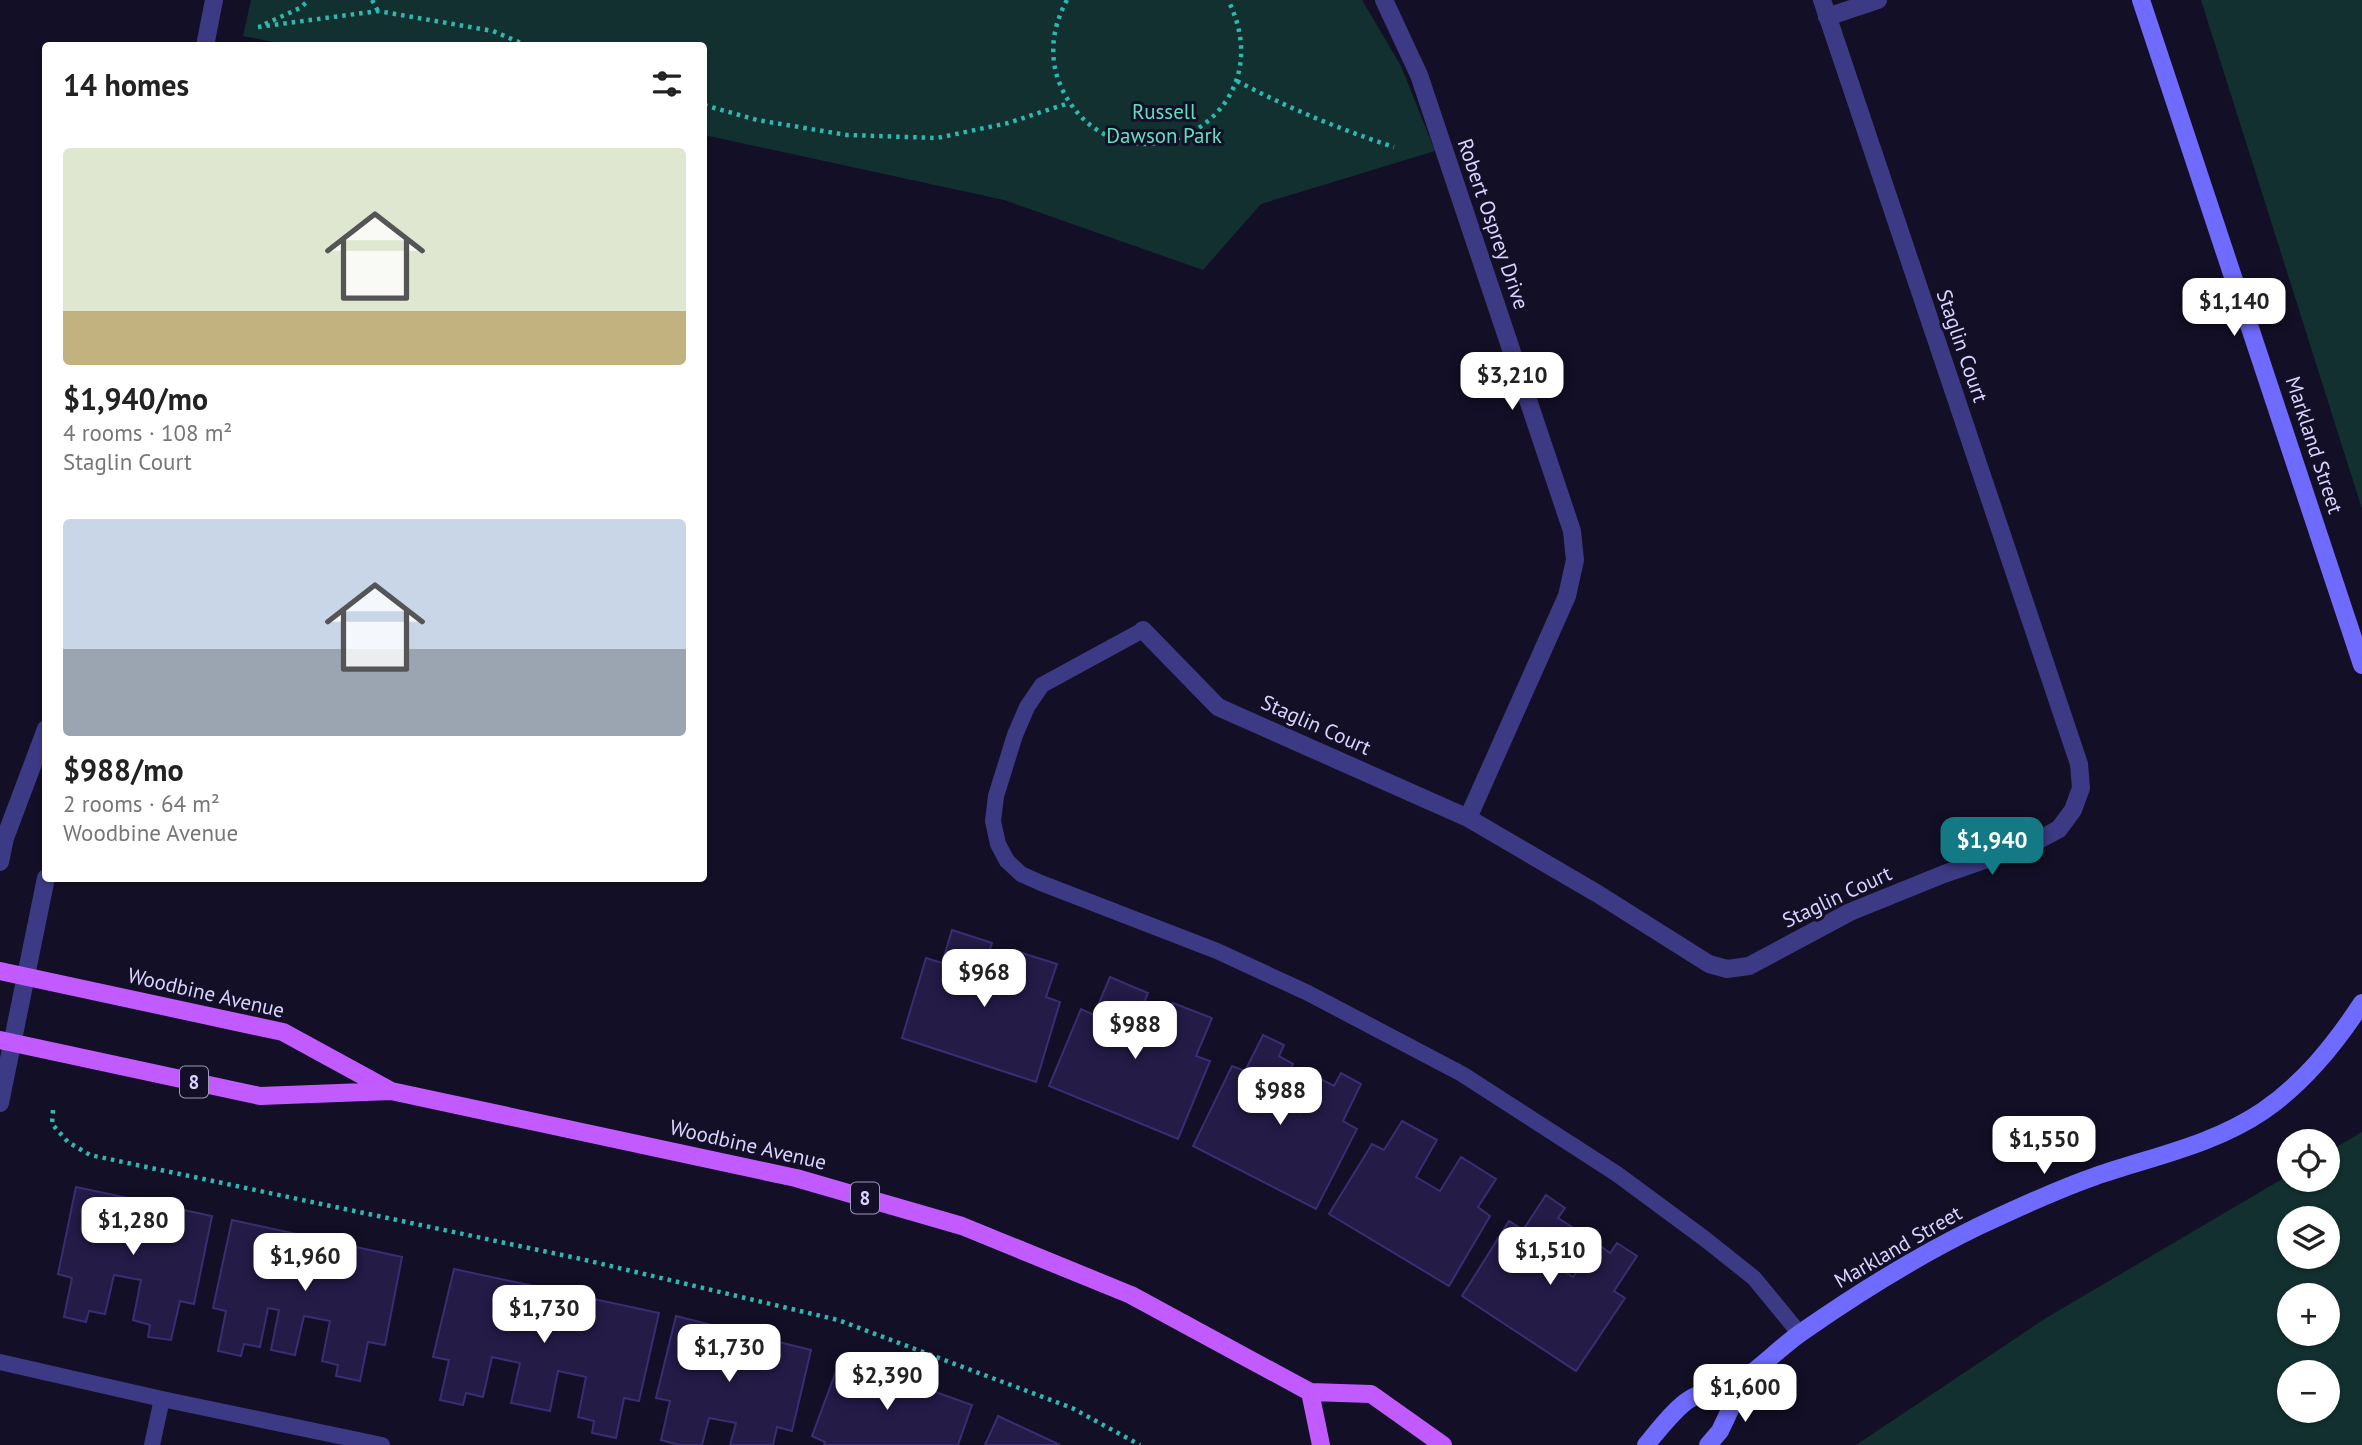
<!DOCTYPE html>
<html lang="en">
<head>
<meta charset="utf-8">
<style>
  :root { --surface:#fff; --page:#f6f6f6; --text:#222; --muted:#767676; --accent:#137a85 }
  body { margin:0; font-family:"PT Sans",sans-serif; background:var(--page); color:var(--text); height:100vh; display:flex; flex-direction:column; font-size:26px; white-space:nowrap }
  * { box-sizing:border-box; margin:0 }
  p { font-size:23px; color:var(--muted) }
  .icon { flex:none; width:38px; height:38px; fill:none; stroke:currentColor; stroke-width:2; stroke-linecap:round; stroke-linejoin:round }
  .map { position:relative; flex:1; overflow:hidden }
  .drawer { position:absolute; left:42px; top:42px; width:665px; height:840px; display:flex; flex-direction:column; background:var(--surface); border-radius:7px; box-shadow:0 2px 5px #0004 }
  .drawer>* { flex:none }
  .controls { position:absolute; left:2277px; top:1129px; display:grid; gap:14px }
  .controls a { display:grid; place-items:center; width:63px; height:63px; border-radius:50%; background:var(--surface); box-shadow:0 2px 5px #0004; font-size:35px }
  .price { position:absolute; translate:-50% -60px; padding:0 16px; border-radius:14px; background:#fff; color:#222; font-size:23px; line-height:46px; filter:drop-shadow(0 2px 4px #0008) }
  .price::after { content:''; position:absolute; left:50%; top:42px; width:21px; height:16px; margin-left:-10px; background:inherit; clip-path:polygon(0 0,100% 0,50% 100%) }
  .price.current { background:var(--accent); color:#fff }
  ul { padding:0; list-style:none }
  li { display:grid; align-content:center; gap:14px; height:371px; padding:0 21px }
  li span { display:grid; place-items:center; height:217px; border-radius:7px; color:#555 }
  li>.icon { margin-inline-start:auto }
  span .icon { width:126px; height:126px; fill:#fffc; stroke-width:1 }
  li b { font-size:30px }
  h2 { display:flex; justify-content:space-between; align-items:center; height:84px; padding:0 21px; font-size:30px }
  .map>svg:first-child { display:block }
</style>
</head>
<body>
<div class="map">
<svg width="2362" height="1445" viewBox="0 0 2362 1445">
  <rect width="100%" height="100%" fill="#130f26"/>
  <path fill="#12302f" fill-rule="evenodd" d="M 251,0 L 1362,0 L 1401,66 L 1435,151 L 1261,204 L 1203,270 L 1004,200 L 704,135 L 704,46 L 289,45 L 243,36 Z
    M 2201,0 L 2362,0 L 2362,509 Z
    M 2362,1132 L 2362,1445 L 1856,1445 L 2046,1318 L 2289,1175 L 2289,1180 L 2328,1180 L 2328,1152 ZM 2328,1218 L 2328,1256 L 2289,1256 L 2289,1218 ZM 2289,1295 L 2328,1295 L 2328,1334 L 2289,1334 ZM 2289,1372 L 2328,1372 L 2328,1410 L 2289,1410 Z"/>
  <path fill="#241b47" stroke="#3b2d73" stroke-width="2" d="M 952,930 L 992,943 L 980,982 L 1006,990 L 1019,952 L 1057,964 L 1046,997 L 1060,1002 L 1036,1082 L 902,1038 L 926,958 L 942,963 Z
    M 1110,977 L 1148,993 L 1135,1025 L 1159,1034 L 1173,1003 L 1212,1018 L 1196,1056 L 1210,1061 L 1178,1139 L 1049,1086 L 1081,1009 L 1094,1015 Z
    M 1263,1035 L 1284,1045 L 1279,1056 L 1293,1064 L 1276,1100 L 1301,1113 L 1319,1078 L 1334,1086 L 1341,1073 L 1361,1084 L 1343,1121 L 1357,1129 L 1316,1209 L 1193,1146 L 1232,1066 L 1245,1071 Z
    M 1402,1121 L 1437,1140 L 1416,1177 L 1440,1191 L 1461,1157 L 1496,1179 L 1478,1207 L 1490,1216 L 1449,1286 L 1329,1214 L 1372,1144 L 1384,1150 Z
    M 76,1187 L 212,1216 L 194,1304 L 180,1301 L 171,1340 L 148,1337 L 150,1325 L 133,1320 L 141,1280 L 114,1275 L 105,1314 L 89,1311 L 86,1322 L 64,1317 L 72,1278 L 58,1274 Z
    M 1546,1195 L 1565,1208 L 1558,1218 L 1572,1227 L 1549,1261 L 1573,1277 L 1596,1243 L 1610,1253 L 1617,1243 L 1637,1256 L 1614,1291 L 1625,1298 L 1576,1371 L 1462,1296 L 1509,1221 L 1523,1230 Z
    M 232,1220 L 402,1257 L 385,1345 L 368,1342 L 360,1381 L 336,1376 L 338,1365 L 322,1361 L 330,1321 L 304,1316 L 295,1355 L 271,1350 L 279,1310 L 268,1308 L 260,1347 L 244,1344 L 241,1356 L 218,1351 L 226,1311 L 213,1308 Z
    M 454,1269 L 659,1313 L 639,1401 L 624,1398 L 616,1438 L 592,1433 L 594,1421 L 578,1417 L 586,1377 L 558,1371 L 550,1411 L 511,1403 L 520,1363 L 492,1357 L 483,1397 L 466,1393 L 463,1405 L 440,1400 L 449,1360 L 433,1357 Z
    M 676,1316 L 811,1350 L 792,1431 L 777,1427 L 773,1445 L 730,1445 L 736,1423 L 709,1418 L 702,1445 L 679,1445 L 661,1440 L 670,1401 L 656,1398 Z
    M 841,1358 L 972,1405 L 958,1445 L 824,1445 L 825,1442 L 812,1436 Z
    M 998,1416 L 1060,1445 L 985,1445 Z"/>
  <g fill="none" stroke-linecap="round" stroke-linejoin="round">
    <path stroke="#2fb8b0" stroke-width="4.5" stroke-dasharray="3.5 5" stroke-linecap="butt" d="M 372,0 L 378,11
      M 1067,0 C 1051,29 1048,61 1063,91 C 1121,203 1289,121 1228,0
      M 265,24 L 300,8 L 309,0
      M 258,27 L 378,11 L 493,31 L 528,46
      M 1237,81 C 1288,108 1339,129 1394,147
      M 704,105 L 757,120 L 847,135 L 937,138 L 1008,123 L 1069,103
      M 53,1110 L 52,1124 L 68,1142 L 90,1155 L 581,1259 L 838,1320 L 1072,1408 L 1140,1445"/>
    <path stroke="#3d3a85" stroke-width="16" d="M 1143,630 L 1042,685 L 1027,707 L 1015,735 L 996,796 L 993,821 L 998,844 L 1007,861 L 1021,874 L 1041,883 L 1217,951 L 1308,993 L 1462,1074 L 1617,1174 L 1705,1239 L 1754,1278 L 1800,1334
      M 0,1362 L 162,1399 L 382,1445
      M 152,1445 L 162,1399"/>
    <path stroke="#3d3a85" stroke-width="18" d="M 1384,0 L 1419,75 L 1572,531 L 1575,560 L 1567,596 L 1468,818
      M 1827,17 L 1878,0
      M 205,46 L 214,0
      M 1143,630 L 1218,707 L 1468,818 L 1598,894 L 1709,964 L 1727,969 L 1749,966 L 1850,912 L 1944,874 L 2033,843 L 2059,829 L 2073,810 L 2081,788 L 2079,764 L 1822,0
      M 0,862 L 5,838 L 46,729
      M 0,1103 L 46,878"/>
    <path stroke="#6f6bff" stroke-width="18" d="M 2141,0 L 2362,665
      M 1646,1445 C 1657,1432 1676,1407 1690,1399 C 1707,1388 1732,1388 1749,1375 C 1767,1362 1783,1345 1802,1332 C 1858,1293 1917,1256 1979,1226 C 2017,1208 2056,1190 2096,1176 C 2151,1157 2213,1145 2263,1111 C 2304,1083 2335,1044 2362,1003
      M 1708,1445 L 1720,1431 L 1745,1378"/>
    <path stroke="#c25bff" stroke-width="18" d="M 0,971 L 283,1032 L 391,1091
      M 0,1040 L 260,1096 L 391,1091 L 796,1178 L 962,1226 L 1131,1295 L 1310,1392 L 1371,1394 L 1443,1445
      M 1310,1392 L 1321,1445"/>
  </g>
  <g text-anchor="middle" stroke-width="6" stroke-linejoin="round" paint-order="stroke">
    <g fill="#130f26" stroke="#9e99be" stroke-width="2">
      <rect x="180" y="1066.5" width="28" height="31" rx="5"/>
      <rect x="851" y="1182.5" width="28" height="31" rx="5"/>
    </g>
    <g font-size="19" font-weight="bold" fill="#d9d4ff">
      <text x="194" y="1089">8</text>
      <text x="865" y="1205">8</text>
    </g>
    <g font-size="21" fill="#5fe0c0" stroke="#130f26">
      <text x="1164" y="119">Russell<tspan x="1164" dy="24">Dawson Park</tspan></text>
    </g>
    <g font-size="21" fill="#d9d4ff" stroke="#130f26">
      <text transform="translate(1493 224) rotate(71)" y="7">Robert Osprey Drive</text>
      <text transform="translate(1962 346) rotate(71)" y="7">Staglin Court</text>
      <text transform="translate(2314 445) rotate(72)" y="7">Markland Street</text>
      <text transform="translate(1316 725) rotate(24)" y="7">Staglin Court</text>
      <text transform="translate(1837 897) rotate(-25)" y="7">Staglin Court</text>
      <text transform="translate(206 993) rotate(13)" y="7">Woodbine Avenue</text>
      <text transform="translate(748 1145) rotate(13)" y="7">Woodbine Avenue</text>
      <text transform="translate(1898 1247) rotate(-30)" y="7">Markland Street</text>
    </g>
  </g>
</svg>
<div class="controls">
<a><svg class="icon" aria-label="locate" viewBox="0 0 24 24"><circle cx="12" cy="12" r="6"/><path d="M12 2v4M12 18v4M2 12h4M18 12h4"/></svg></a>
<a><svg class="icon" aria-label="layers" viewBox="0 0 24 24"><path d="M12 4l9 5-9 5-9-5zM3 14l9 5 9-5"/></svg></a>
<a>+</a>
<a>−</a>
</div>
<b class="price" style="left:2234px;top:338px">$1,140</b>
<b class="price" style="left:1512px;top:412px">$3,210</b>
<b class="price current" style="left:1992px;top:877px">$1,940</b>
<b class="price" style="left:984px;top:1009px">$968</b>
<b class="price" style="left:1135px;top:1061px">$988</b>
<b class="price" style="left:1280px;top:1127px">$988</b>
<b class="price" style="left:2044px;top:1176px">$1,550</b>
<b class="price" style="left:133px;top:1257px">$1,280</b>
<b class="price" style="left:1550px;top:1287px">$1,510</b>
<b class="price" style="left:305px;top:1293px">$1,960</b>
<b class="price" style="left:544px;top:1345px">$1,730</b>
<b class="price" style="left:729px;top:1384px">$1,730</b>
<b class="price" style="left:887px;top:1412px">$2,390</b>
<b class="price" style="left:1745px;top:1424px">$1,600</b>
<section class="drawer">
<h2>14 homes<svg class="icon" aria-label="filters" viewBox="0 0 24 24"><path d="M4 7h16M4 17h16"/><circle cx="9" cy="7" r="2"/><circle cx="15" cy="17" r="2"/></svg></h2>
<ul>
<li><span style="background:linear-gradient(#dfe7d0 75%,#c2b280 0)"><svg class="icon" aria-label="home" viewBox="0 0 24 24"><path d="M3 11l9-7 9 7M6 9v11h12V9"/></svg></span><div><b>$1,940/mo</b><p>4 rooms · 108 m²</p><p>Staglin Court</p></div></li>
<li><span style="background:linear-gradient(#c9d6e8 60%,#9aa5b1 0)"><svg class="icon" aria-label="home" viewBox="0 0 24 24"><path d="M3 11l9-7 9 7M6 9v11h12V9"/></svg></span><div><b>$988/mo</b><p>2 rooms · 64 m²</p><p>Woodbine Avenue</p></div></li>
</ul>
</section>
</div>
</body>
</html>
